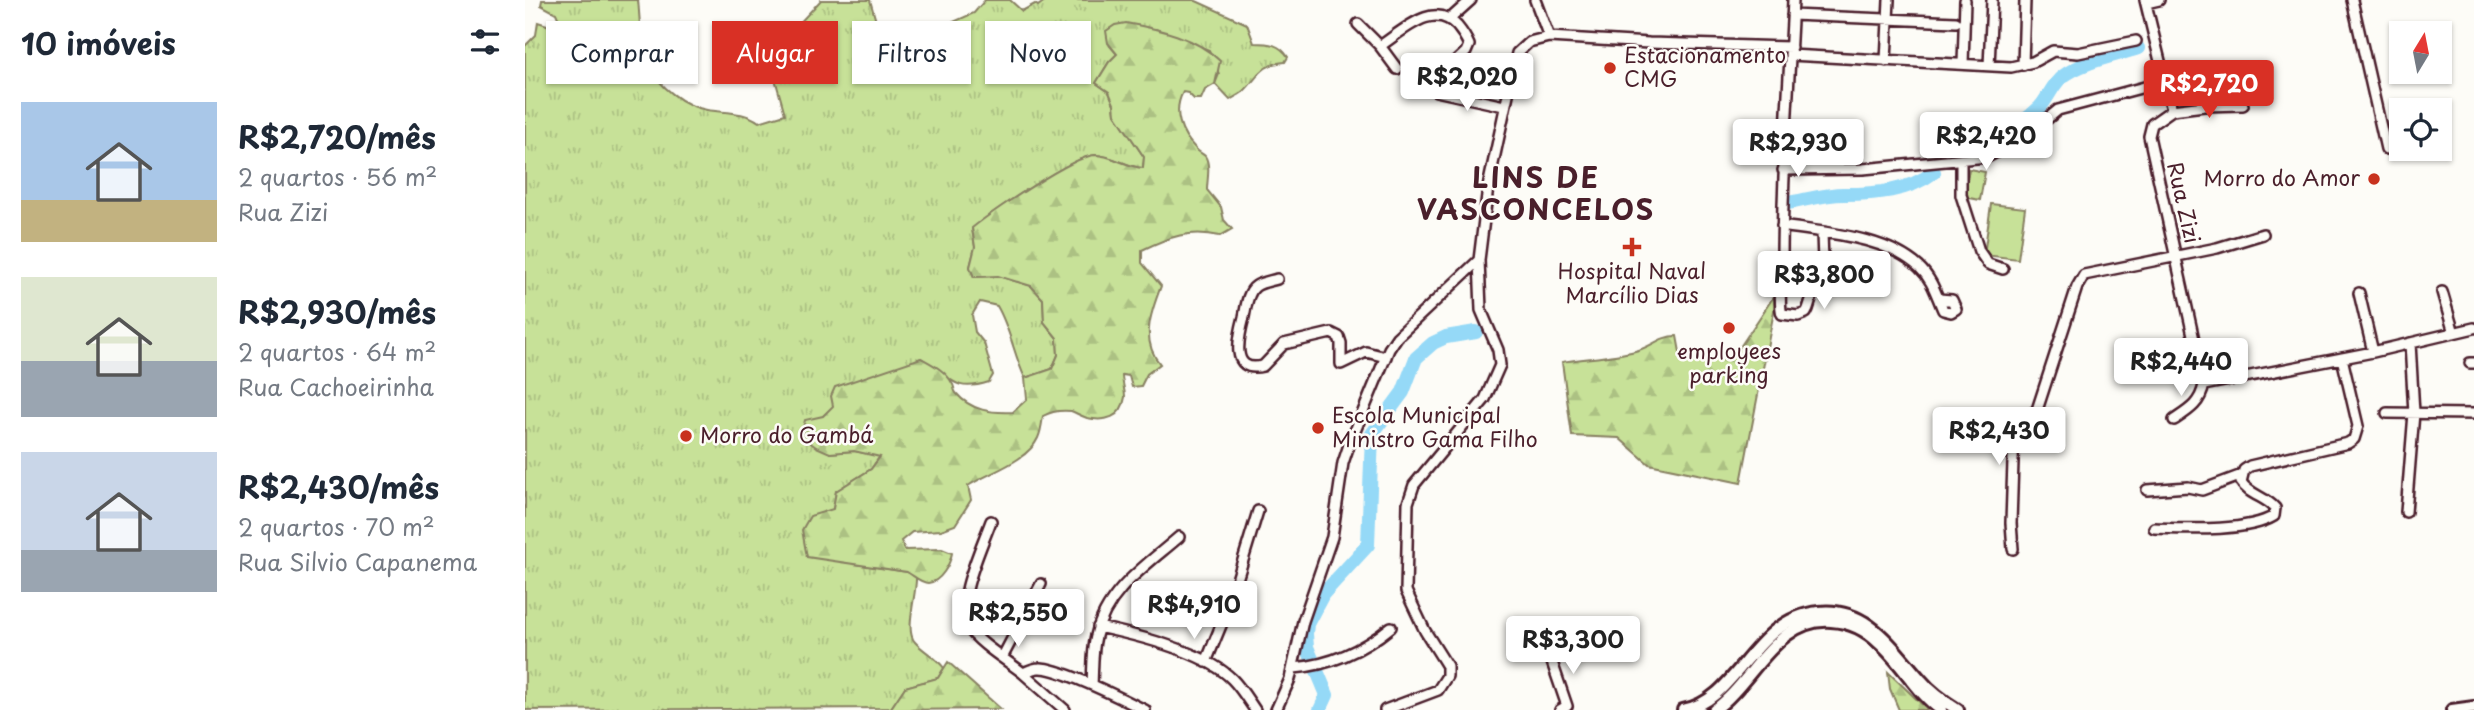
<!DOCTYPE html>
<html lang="pt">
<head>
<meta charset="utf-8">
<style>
  :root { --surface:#fff; --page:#f2f2f3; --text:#1f2937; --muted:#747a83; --accent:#d93025 }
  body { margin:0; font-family:"Playpen Sans",sans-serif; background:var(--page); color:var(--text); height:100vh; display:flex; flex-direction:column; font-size:26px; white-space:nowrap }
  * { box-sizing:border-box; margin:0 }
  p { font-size:23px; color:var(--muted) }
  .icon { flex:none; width:38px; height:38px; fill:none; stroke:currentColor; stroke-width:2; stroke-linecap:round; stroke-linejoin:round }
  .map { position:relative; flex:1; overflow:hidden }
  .panel { display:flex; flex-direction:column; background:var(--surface); width:525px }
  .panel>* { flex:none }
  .hud { position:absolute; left:21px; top:21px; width:665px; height:63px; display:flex; gap:14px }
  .needle { width:46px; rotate:10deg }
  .fabs { position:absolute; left:1864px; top:21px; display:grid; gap:14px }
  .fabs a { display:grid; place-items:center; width:63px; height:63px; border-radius:0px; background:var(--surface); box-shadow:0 2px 5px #0004; font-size:35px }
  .price { position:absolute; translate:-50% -60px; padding:0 16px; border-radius:7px; background:#fff; color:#222; font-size:23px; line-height:46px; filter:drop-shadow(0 2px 4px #0008) }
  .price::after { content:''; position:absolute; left:50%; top:42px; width:21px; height:16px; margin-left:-10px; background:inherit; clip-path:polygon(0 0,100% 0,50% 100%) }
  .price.active { background:var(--accent); color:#fff }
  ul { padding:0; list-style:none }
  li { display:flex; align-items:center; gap:21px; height:175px; padding:0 21px }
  li span { display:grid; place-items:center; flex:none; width:196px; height:140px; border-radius:0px; color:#555 }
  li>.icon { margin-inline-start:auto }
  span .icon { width:84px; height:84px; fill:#fffc; stroke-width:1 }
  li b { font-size:30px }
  h2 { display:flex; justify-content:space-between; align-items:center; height:84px; padding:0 21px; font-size:30px }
  .chip { padding:0 24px; border-radius:0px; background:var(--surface); box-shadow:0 2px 5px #0004; font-size:24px; line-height:63px }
  .chip.active { background:var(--accent); color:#fff }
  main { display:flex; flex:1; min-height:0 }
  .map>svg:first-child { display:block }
</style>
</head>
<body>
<main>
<section class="panel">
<h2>10 imóveis<svg class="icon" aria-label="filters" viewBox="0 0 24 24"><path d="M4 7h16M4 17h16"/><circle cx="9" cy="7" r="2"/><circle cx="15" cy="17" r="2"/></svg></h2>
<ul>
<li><span style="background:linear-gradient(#a9c7e8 70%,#c2b280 0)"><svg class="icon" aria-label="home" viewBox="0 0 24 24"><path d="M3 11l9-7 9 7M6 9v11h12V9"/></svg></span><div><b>R$2,720/mês</b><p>2 quartos · 56 m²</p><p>Rua Zizi</p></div></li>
<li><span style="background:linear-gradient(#dfe7d0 60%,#9aa5b1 0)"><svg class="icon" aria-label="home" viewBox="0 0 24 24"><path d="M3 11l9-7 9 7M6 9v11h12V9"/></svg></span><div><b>R$2,930/mês</b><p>2 quartos · 64 m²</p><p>Rua Cachoeirinha</p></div></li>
<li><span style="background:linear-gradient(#c9d6e8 70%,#9aa5b1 0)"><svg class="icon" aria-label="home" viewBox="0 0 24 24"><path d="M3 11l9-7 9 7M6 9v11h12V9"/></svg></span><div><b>R$2,430/mês</b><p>2 quartos · 70 m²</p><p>Rua Silvio Capanema</p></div></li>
</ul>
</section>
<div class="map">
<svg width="1949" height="710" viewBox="0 0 1949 710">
  <defs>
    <pattern id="grass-tufts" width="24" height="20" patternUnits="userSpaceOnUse" patternTransform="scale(1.75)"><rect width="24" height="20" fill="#c7e198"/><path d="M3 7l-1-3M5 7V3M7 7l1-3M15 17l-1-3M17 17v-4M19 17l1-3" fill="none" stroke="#acc183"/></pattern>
    <pattern id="forest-firs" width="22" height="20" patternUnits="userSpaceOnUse" patternTransform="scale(1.75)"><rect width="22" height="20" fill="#c7e198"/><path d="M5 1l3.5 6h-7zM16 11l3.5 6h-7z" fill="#acc183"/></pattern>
  </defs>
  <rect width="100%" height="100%" fill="#fdfcf7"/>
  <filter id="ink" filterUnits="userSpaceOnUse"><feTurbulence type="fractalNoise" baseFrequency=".0143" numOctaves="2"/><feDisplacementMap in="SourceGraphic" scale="14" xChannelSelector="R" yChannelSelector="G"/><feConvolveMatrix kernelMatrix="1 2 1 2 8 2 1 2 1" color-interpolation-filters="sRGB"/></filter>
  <g filter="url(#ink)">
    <path fill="url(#grass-tufts)" stroke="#888062" stroke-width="2" d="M 17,0 L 113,0 C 115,17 115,51 123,65 C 134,86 158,106 182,110 C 200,113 219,111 234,122 L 260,114 L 243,54 L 257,34 L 270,28 L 296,0 L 345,0 L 352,25 C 373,29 392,22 413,29 L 449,13 L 460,0 L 485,0 L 497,11 L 510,4 L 513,6 L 521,0 L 669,0 L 722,24 L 729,43 C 744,43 755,44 763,57 L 760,62 C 736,64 734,76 719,91 C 716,94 709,97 705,100 L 690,84 L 694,74 L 684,50 L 631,29 L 585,46 L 592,54 L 584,62 L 571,83 L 584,92 L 589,104 L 590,114 L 619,157 L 618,169 C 601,166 587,155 570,155 C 548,156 467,212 447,229 L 450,247 L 445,267 L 449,277 L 473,276 L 507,286 L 518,299 L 519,322 L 532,338 L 533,355 L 527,369 L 500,378 C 489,355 485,328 472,306 L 455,302 L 447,315 L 450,332 L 459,343 L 468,375 L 464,382 C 426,394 427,376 396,358 C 361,372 325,391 298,416 L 305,453 L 329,451 L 355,456 L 346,469 L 311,491 L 308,509 L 282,556 L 382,572 L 391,577 C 392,593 379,631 390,642 C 399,652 411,657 419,668 L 413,678 L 380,687 L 366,708 L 0,710 L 0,46 L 11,35 L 13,22 L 22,25 L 29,31 L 38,29 L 31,13 L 16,5 Z"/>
    <path fill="url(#forest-firs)" stroke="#888062" stroke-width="2" d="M 601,23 C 634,29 671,37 695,61 L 690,84 L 680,90 L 676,99 L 669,99 L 663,93 L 658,92 C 647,112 656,134 671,149 C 673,152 677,153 680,156 C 686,165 682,180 682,190 L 696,207 L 699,220 L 707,229 L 695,236 C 665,229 644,237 617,250 L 617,263 L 636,286 C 626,312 615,340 635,364 L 622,374 L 616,386 L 607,387 L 604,376 L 597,375 C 597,382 600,390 600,397 C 597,418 580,422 562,418 C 556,416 551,413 546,411 C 536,410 527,411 518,416 C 517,423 516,432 513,438 C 503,461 463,473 443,486 L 446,500 L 430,525 L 416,530 L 387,532 L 376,541 L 380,550 L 417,549 L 427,553 C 425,564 416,582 403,583 C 396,583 389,576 382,572 L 282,557 L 277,530 L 285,516 L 308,509 L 311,491 L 346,469 L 355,457 L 329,451 L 305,453 L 291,447 L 276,436 L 280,420 L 298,416 L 308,406 L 306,396 L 310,387 L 396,358 C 407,364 421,371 427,383 C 430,387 428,389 431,393 C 446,411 467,413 488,412 L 502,399 L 500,378 L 527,369 L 533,355 L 532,338 L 519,322 L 518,299 L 506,286 L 473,276 L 449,277 L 445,267 L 450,247 L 447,228 C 467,212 548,156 570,155 C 587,155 601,167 618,168 L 619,157 L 590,114 L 589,104 L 584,92 L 571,83 L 584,62 L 592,54 L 583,43 L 581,31 L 590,25 Z
      M 1253,290 L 1216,483 L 1124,464 L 1094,438 L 1047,436 L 1037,362 C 1061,358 1087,357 1110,351 C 1127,347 1134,336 1152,336 L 1157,363 L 1209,356 Z
      M 423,662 L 476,709 L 361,710 L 366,708 L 380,687 L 413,678 Z
      M 1363,672 L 1403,710 L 1374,710 L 1365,689 Z"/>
    <path fill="#c7e198" stroke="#888062" stroke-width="2" d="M 1444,169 L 1460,172 L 1455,200 L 1439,197 Z
      M 1466,204 L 1500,208 L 1493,259 L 1459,255 Z"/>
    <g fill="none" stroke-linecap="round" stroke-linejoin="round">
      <path stroke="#95d9f7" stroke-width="14" d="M 1431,154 C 1462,145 1491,130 1515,107 C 1523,98 1528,84 1537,77 C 1558,61 1589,56 1613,48
        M 1263,203 C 1281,200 1300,194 1319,194 C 1350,194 1383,192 1409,172
        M 795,710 L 802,695 L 782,647 L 781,634 L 782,624 L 798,594 L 843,545 L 847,434 L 878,392 L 891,358 L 908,343 L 921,337 L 951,332"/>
      <defs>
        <path id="minor" d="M 1010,0 L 1024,37
          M 1268,0 C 1264,87 1257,173 1257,260 C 1257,274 1253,304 1257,314 L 1273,316 L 1281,313 L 1283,309 L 1298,262 L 1297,233
          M 1620,0 L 1647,110 L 1627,124 L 1624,136 L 1679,385 C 1675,404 1664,410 1649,420
          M 1827,0 L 1861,149
          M 1621,3 L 1634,0
          M 1267,15 L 1431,22
          M 926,18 L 946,0
          M 833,24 L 855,46 L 872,69
          M 855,46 C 879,30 909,0 932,26 C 937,32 941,38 944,45 L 941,52 L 923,69
          M 1265,55 L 1486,67 L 1508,62 L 1528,51 L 1553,53 L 1611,41
          M 1361,61 L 1364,0
          M 1438,64 L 1440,0
          M 1498,65 L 1500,0
          M 1464,66 L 1467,0
          M 911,91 L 979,106
          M 1647,110 L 1679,106 L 1718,105
          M 1436,161 L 1436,195 L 1454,251 L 1463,264 L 1478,269
          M 1258,170 L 1338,169 L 1462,157 L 1500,137 L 1533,110 L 1642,81
          M 1257,226 C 1300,233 1360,236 1394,267 C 1407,279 1411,294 1418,310 L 1426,312 L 1431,309 L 1427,300 L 1414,299
          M 752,279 C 746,281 737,282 731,286 C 722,292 721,308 719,317 C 714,336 704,374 738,366 L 759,344 L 806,333 L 814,337 L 816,343 L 816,364 L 841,352 L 861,357
          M 1917,292 L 1929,333
          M 1834,293 L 1848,352
          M 1945,363 L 1949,363
          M 1679,385 L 1848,352 L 1949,328
          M 1862,413 L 1949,414
          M 1622,490 L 1663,487 L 1677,490 L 1717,475
          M 1881,512 L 1889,413 L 1885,343
          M 466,521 C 457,546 429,605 443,627 C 453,643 483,661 498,673 C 503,671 509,668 514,668 C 535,667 599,700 620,710
          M 1629,528 C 1661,529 1723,532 1749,516 L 1750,508 C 1741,497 1724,495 1716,482 L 1719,470 L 1725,466 L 1823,443 L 1829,439 L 1833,426 L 1817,358
          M 1488,549 L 1486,523 L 1489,430 L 1494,422 L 1512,410 L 1552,287 L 1559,275 L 1692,248 L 1738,234
          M 573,627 C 611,635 679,651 707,679 C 716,688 723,700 730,710
          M 1016,630 L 1042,706 L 1035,710
          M 478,656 L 516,584
          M 681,662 L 704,606 L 733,511
          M 769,668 C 806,665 837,651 866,627
          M 498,673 L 540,710
          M 567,685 C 568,669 567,652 571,636 C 581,591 622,565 654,537
          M 751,710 L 765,679 L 778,621 L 807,537 L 818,463 L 823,448 L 864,349 L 872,337 L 954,260
          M 860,710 L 913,690 L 922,676 L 922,666 L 900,631 L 881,591 L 883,503 L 889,485 L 960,399 L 975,365 L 973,350 L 956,310 L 954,260 L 963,187 L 992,53 L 1004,42 L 1024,37 L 1124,43 L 1266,47"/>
        <path id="major" d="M 1158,710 C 1213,701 1228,618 1294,612 C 1343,607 1367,648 1396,680 C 1406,692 1420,702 1433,710
          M 1189,710 C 1228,683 1251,617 1306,621 C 1324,622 1341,630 1354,643 C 1377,663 1391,692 1416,710
          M 1927,710 L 1949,707"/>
      </defs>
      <use href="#minor" stroke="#4a1f2b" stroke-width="14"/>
      <use href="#major" stroke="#4a1f2b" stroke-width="16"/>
      <use href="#minor" stroke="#fdfcf7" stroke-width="9"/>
      <use href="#major" stroke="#fdfcf7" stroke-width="10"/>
    </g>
  </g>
  <g fill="#c8321e" stroke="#fdfcf7" stroke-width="2.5">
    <circle cx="1085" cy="68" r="7"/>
    <circle cx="1849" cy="179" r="7"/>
    <path d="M1103.5 236.5h7v7h7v7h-7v7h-7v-7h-7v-7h7z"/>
    <circle cx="1204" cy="328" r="7"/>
    <circle cx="793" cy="428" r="7"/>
    <circle cx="161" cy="436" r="7"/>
  </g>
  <g text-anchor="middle" stroke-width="5" stroke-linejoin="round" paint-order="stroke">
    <g font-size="21" fill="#4a1f2b" stroke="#fdfcf7" text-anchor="start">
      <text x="1099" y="63">Estacionamento<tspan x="1099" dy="24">CMG</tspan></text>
      <text x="1835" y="186" text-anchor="end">Morro do Amor</text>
      <text x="1107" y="279" text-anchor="middle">Hospital Naval<tspan x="1107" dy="24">Marcílio Dias</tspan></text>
      <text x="1204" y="359" text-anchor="middle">employees<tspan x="1204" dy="24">parking</tspan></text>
      <text x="807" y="423">Escola Municipal<tspan x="807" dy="24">Ministro Gama Filho</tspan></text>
      <text x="175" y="443">Morro do Gambá</text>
    </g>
    <g font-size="21" fill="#4a1f2b" stroke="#fdfcf7">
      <text transform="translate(1658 203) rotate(77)" y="7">Rua Zizi</text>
    </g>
    <g font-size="28" font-weight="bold" letter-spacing="2" fill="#4a1f2b" stroke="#fdfcf7">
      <text x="1011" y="188">LINS DE<tspan x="1011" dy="32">VASCONCELOS</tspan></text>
    </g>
  </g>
</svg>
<div class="fabs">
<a><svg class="needle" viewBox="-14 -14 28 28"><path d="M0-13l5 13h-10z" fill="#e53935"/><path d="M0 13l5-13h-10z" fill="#747a83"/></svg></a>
<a><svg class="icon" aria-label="locate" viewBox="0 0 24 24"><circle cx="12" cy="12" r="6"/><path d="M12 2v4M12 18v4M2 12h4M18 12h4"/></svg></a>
</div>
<b class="price" style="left:942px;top:113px">R$2,020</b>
<b class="price active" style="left:1684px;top:120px">R$2,720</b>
<b class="price" style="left:1461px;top:172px">R$2,420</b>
<b class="price" style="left:1273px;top:179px">R$2,930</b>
<b class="price" style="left:1299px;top:311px">R$3,800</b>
<b class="price" style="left:1656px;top:398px">R$2,440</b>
<b class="price" style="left:1474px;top:467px">R$2,430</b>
<b class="price" style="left:669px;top:641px">R$4,910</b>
<b class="price" style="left:493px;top:649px">R$2,550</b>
<b class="price" style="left:1048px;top:676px">R$3,300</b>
<div class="hud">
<a class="chip">Comprar</a>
<a class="chip active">Alugar</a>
<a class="chip">Filtros</a>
<a class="chip">Novo</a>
</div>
</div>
</main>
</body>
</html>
